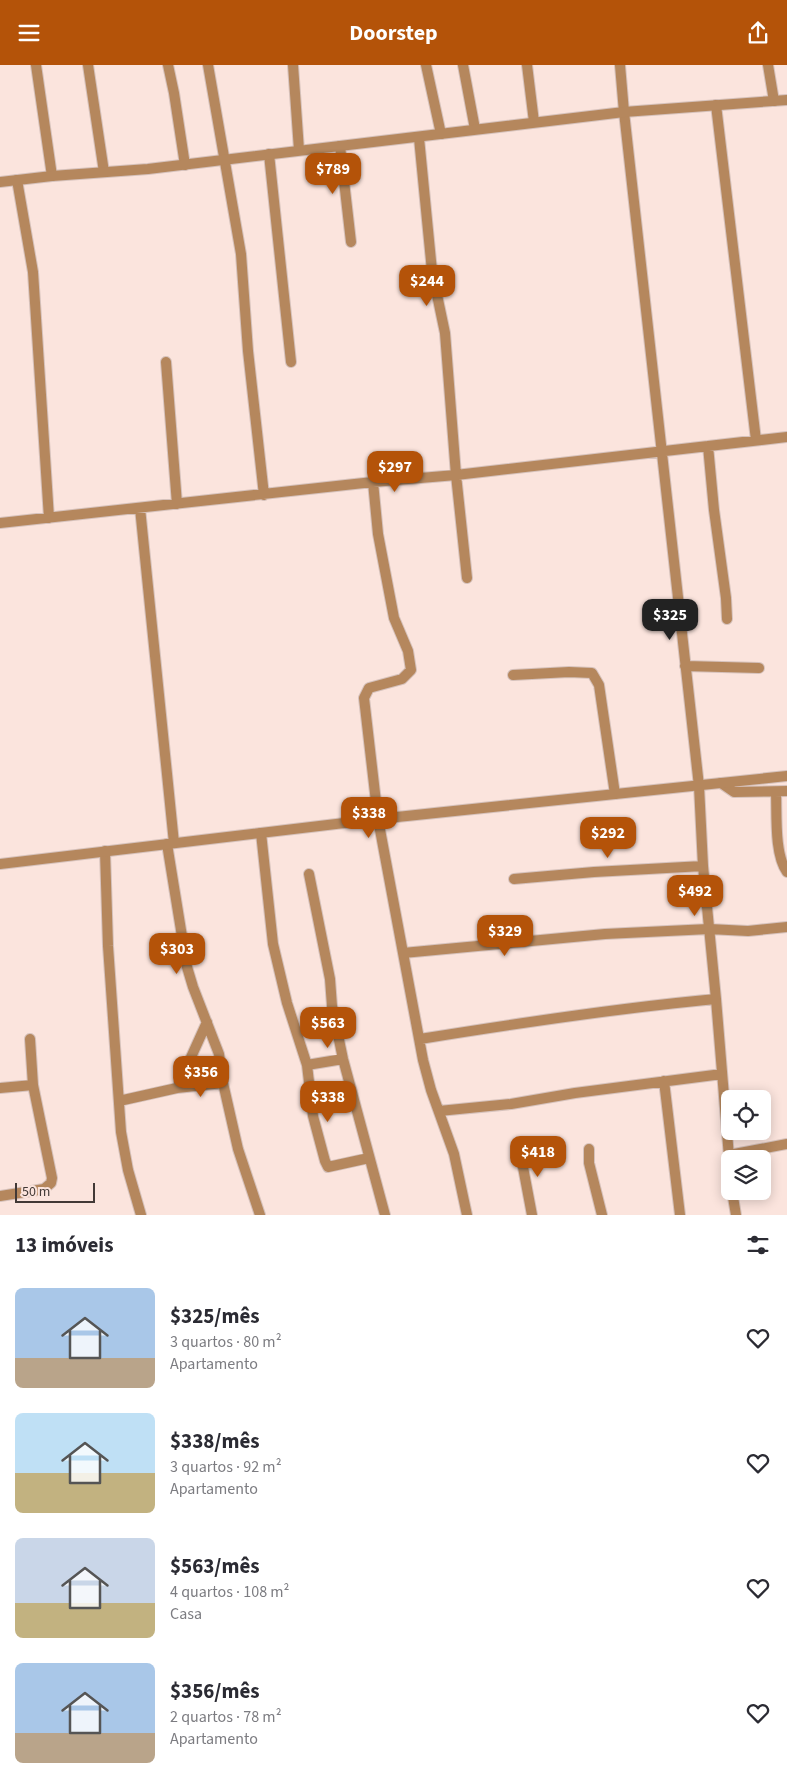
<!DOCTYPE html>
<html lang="pt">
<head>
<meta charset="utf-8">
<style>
  :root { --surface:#fff; --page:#f2f2f3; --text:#2b2b33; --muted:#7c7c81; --accent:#b45309 }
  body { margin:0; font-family:"Source Sans 3",sans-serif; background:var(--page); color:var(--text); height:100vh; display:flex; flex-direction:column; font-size:19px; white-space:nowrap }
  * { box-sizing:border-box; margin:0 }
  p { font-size:16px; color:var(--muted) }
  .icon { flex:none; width:28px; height:28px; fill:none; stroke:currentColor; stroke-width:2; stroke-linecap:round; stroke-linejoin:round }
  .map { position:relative; height:1150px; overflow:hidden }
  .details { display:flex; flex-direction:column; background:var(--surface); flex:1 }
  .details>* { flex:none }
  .tools { position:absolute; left:721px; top:1025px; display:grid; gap:10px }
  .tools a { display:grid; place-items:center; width:50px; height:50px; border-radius:8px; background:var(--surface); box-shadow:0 2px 12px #0003; font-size:25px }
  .scale { position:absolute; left:15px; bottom:12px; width:80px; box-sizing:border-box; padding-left:5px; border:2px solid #423936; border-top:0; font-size:14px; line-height:18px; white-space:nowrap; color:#423936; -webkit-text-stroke:4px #fbe4dd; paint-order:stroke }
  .price { position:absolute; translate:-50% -42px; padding:0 11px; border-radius:10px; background:var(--accent); color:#fff; font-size:16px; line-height:32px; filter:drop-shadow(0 1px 2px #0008) }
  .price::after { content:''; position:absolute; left:50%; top:30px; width:15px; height:11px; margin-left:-8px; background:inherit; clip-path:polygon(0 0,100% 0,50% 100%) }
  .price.active { background:#222; color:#fff }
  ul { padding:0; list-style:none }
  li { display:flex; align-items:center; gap:15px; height:125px; padding:0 15px }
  li span { display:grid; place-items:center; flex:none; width:140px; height:100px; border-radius:8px; color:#555 }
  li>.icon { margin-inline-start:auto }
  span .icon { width:60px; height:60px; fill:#fffc; stroke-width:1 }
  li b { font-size:21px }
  h2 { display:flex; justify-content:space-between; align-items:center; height:60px; padding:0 15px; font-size:21px }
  header { display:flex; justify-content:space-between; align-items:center; height:65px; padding:0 15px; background:var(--accent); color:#fff; font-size:22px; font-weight:700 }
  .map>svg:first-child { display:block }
</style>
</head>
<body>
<header><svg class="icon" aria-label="menu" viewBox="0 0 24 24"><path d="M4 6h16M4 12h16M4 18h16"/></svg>Doorstep<svg class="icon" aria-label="share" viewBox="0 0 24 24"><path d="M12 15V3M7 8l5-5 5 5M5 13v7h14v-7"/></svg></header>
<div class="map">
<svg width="787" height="1150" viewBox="0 0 787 1150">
  <rect width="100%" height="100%" fill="#fbe4dd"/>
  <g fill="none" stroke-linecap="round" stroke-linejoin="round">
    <defs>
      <path id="minor" d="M 36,0 L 52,111
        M 88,0 L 104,107
        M 168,0 L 174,28 L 185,100
        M 208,0 L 241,189 L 248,286 L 264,430
        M 293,0 L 299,85
        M 426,0 L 441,69
        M 463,0 L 475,64
        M 527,0 L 534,57
        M 620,0 L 624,47 L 699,721 L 703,801 L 716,934 L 730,1104
        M 768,0 L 774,36
        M 716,40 L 756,375
        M 419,73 L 432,206 L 445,268 L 456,410 L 467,513
        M 340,81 L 351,177
        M 269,89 L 291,297
        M 17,115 L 33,207 L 49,453
        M 166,297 L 177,439
        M 708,381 L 714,445 L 726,533 L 727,554
        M 373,417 L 378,469 L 394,553 L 408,586 L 411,605 L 402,614 L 369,623 L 364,633 L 378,754 L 423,995 L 431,1025 L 454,1089 L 467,1150
        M 140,443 L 174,778
        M 0,458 L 373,417 L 456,410 L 787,372
        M 685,601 L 759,603
        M 513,610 L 569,607 L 592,608 L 599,620 L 615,729
        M 721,718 L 734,727 L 787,726
        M 776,727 C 777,749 774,789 787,807
        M 261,768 L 273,879 L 287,938 L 307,1000 L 313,1051 L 325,1096 L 328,1102 L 369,1093
        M 167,779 L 187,902 L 193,922 L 219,989 L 223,1018 L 238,1084 L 260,1150
        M 105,786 L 108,881 L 121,1067 L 128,1105 L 141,1150
        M 309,809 L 330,914 L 332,941 L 343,994 L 385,1150
        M 514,814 L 594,807 L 703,801
        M 403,888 L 605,869 L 709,864 L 748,866 L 787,862
        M 420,974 C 519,958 617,943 716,934
        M 307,1000 L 343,994
        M 664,1016 L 680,1150
        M 0,1023 L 33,1020
        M 177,1023 L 207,957
        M 119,1036 L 177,1023 L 223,1018
        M 439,1046 L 511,1039 L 575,1028 L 722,1009
        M 519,1081 L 532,1150
        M 589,1084 L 589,1098 L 602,1150
        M 729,1090 L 787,1079
        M 732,1126 L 736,1150
        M 0,1131 L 44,1124 L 51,1118 L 52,1113 L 33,1020 L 30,974"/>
      <path id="tertiary" d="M 0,117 L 52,111 L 148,104 L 624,47 L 787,35
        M 0,799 L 378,754 L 787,711"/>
    </defs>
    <use href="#minor" stroke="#d6c2bc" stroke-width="12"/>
    <use href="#tertiary" stroke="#d6c2bc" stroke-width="12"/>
    <use href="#minor" stroke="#b5875d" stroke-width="10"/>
    <use href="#tertiary" stroke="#b5875d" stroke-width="10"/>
  </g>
</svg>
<div class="tools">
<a><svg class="icon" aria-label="locate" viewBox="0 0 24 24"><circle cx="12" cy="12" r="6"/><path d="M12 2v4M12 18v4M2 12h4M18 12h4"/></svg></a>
<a><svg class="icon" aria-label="layers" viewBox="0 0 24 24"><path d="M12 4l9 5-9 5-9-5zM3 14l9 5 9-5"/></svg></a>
</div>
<div class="scale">50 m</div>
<b class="price" style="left:333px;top:130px">$789</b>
<b class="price" style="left:427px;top:242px">$244</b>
<b class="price" style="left:395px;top:428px">$297</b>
<b class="price active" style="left:670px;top:576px">$325</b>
<b class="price" style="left:369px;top:774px">$338</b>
<b class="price" style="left:608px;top:794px">$292</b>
<b class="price" style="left:695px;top:852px">$492</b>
<b class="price" style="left:505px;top:892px">$329</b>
<b class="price" style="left:177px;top:910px">$303</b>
<b class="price" style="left:328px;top:984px">$563</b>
<b class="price" style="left:201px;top:1033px">$356</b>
<b class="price" style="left:328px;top:1058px">$338</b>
<b class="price" style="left:538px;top:1113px">$418</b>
</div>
<section class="details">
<h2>13 imóveis<svg class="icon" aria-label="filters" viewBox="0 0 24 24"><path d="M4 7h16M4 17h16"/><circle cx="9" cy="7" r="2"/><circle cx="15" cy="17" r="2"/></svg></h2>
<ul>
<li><span style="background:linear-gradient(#a9c7e8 70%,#b9a48a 0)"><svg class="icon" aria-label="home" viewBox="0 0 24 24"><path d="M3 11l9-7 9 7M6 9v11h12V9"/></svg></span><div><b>$325/mês</b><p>3 quartos · 80 m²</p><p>Apartamento</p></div><svg class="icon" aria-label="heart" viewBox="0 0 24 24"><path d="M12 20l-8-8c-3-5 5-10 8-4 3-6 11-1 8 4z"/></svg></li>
<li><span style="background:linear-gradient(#bfe0f5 60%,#c2b280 0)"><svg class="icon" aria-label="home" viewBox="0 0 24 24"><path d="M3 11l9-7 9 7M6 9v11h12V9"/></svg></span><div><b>$338/mês</b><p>3 quartos · 92 m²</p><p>Apartamento</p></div><svg class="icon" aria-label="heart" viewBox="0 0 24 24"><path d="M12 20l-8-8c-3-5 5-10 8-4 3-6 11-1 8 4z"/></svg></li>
<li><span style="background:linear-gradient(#c9d6e8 65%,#c2b280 0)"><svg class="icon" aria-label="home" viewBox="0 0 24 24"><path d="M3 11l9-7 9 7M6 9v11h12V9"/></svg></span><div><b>$563/mês</b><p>4 quartos · 108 m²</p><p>Casa</p></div><svg class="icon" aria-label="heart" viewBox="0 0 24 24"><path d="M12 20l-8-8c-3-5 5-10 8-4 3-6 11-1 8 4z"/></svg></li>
<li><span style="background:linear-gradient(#a9c7e8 70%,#b9a48a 0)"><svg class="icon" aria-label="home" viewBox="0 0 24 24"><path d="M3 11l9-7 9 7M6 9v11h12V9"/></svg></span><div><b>$356/mês</b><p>2 quartos · 78 m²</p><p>Apartamento</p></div><svg class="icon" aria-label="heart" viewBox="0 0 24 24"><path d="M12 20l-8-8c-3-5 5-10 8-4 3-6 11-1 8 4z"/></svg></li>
</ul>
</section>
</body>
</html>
